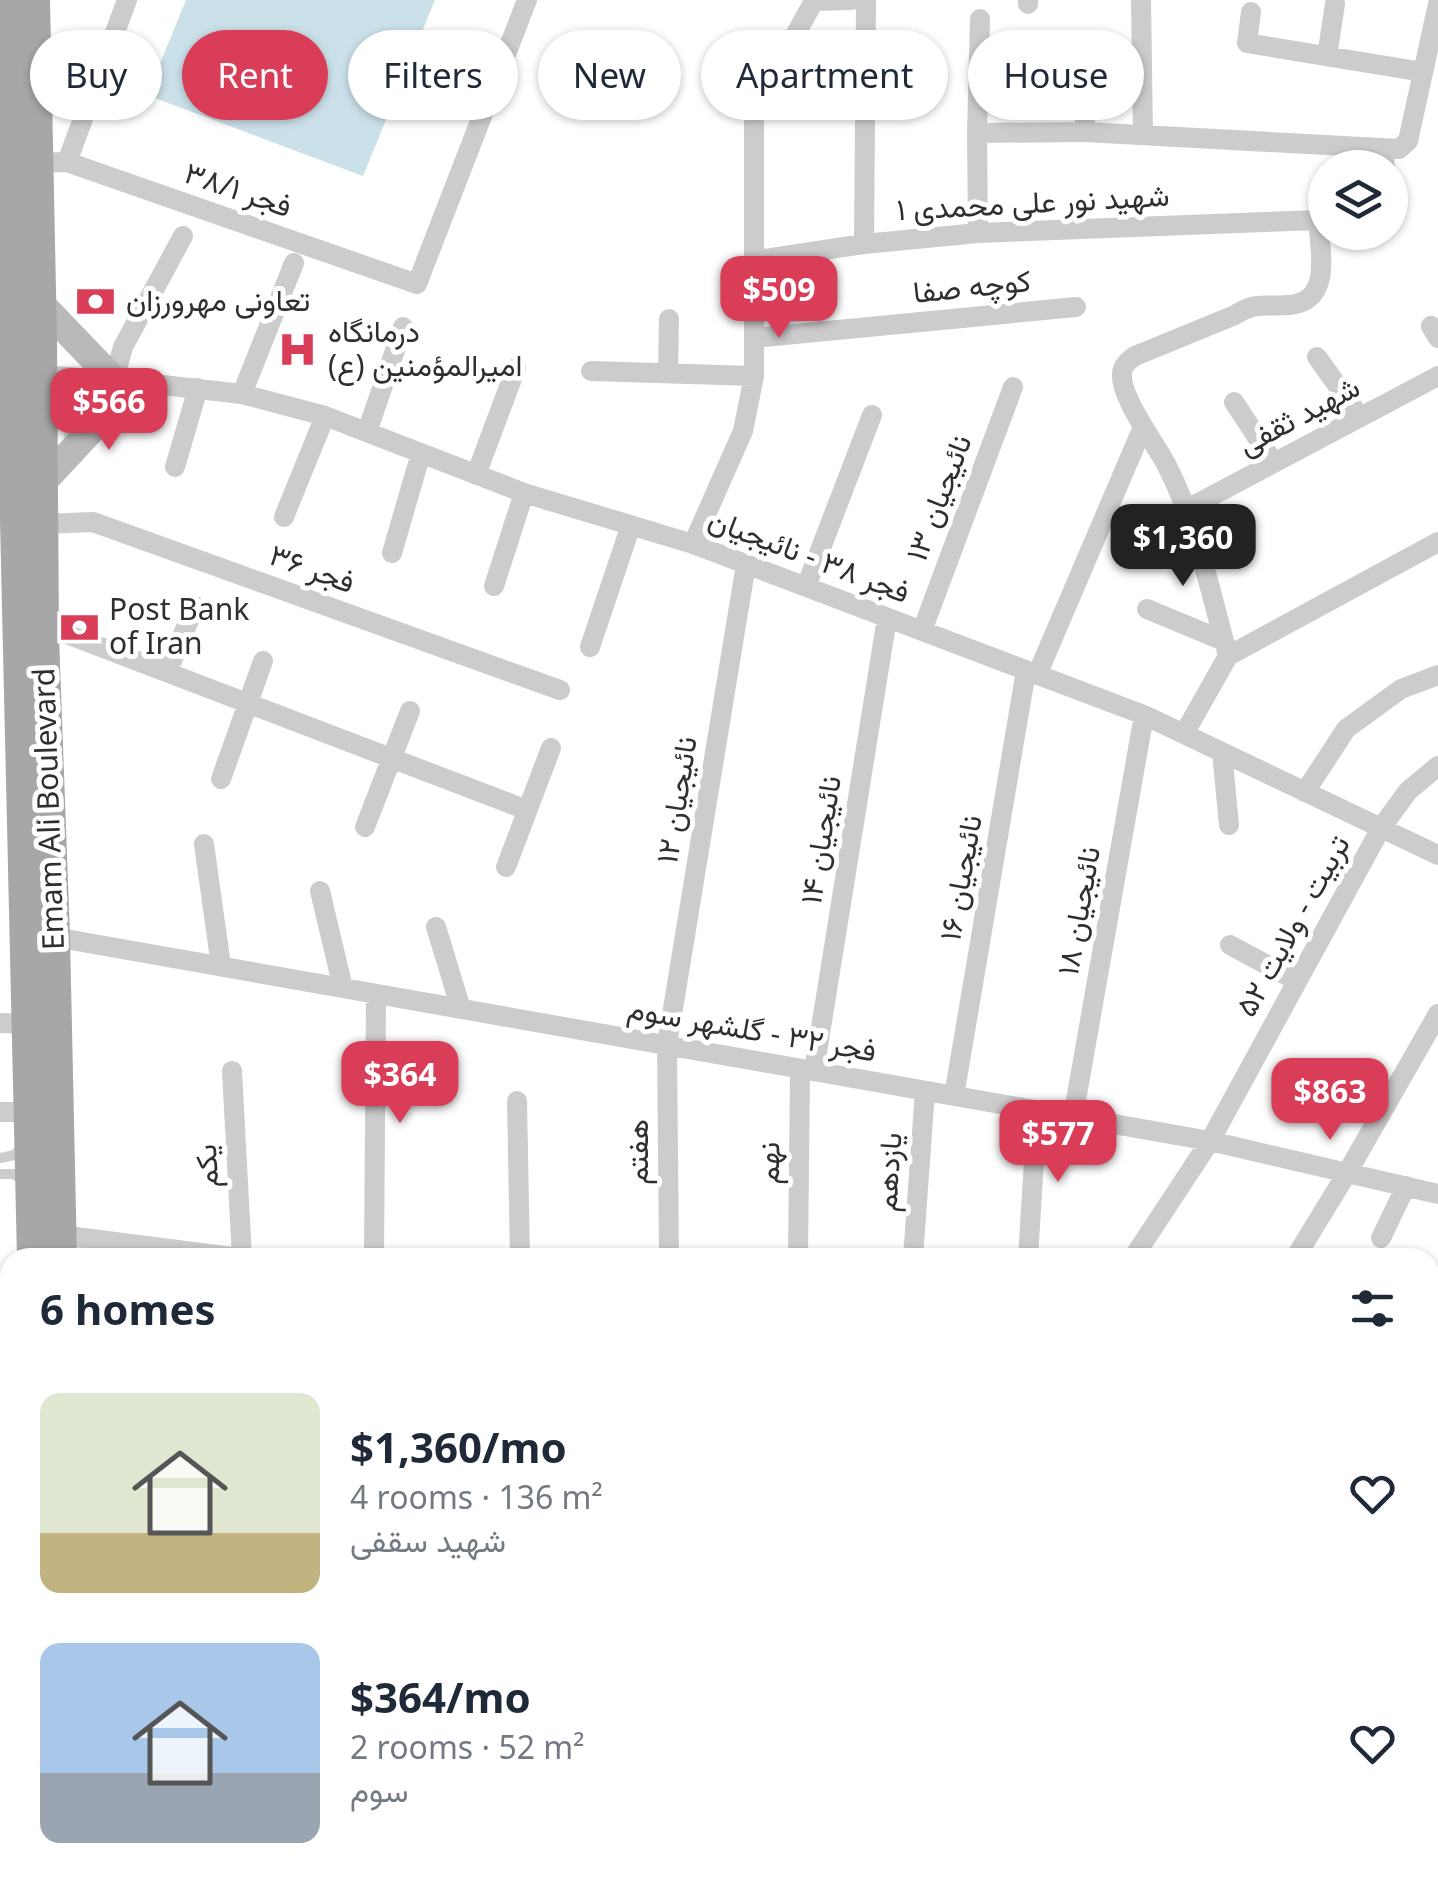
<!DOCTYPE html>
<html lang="en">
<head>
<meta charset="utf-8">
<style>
  :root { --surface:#fff; --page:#f6f6f7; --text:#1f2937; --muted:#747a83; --accent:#da3d58 }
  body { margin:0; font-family:"Noto Sans",Vazirmatn,sans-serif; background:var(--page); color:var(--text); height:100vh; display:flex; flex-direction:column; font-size:38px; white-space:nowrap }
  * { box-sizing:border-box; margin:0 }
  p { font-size:32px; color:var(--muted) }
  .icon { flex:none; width:55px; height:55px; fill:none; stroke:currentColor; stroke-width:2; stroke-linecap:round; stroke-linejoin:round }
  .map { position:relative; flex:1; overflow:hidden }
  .panel { position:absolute; left:0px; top:1248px; width:1440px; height:642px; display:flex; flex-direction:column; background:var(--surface); border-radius:30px 30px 0 0; box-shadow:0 2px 8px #0004 }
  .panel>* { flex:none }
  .top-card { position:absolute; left:30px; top:30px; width:1380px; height:90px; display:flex; gap:20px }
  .controls { position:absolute; left:1308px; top:150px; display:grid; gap:20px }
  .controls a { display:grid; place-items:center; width:100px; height:100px; border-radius:50%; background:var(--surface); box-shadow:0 2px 8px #0004; font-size:50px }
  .price { position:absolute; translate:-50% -85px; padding:0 22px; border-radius:20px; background:var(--accent); color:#fff; font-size:32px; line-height:65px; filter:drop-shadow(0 2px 5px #0008) }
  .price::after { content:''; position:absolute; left:50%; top:60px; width:30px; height:22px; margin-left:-15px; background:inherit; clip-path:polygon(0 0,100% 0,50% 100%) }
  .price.selected { background:#222; color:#fff }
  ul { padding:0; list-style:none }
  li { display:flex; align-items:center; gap:30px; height:250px; padding:0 40px }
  li span { display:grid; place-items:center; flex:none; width:280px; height:200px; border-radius:20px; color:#555 }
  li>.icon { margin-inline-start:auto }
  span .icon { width:120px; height:120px; fill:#fffc; stroke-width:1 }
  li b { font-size:42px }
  h2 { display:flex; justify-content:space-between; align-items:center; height:120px; padding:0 40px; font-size:42px }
  .tag { padding:0 35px; border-radius:45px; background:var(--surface); box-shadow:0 2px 8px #0004; font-size:35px; line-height:90px }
  .tag.selected { background:var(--accent); color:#fff }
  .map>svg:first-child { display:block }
</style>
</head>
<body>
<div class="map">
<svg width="1438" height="1888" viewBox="0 0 1438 1888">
  <rect width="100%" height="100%" fill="#fff"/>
  <path fill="#e6ebde" d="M 63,390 L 119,391 L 64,449 Z"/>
  <path fill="#cbe1ea" d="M 186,0 L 435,0 L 363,176 L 147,95 Z"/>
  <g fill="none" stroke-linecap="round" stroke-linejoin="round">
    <path stroke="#ccc" stroke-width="10" d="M 0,1158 L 14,1155 L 25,1145
      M 0,1174 L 14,1174 L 22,1180"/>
    <path stroke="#ccc" stroke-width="20" d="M 1141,0 L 1143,135
      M 1028,4 L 1028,0
      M 1251,12 L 1247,43 L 1423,72
      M 794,37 L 814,1 L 852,0
      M 1327,56 L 1335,4
      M 1085,132 L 1085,52
      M 977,133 L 1085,132 L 1399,149 L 1408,141 L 1438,4
      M 1383,148 L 1385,168
      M 67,162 L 127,0
      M 37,163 L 67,162 L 417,284 L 527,0
      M 978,233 L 977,133 L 980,19
      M 864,244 L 866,0
      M 752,261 L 864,244 L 978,233 L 1318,220 C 1320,251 1333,301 1289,305 C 1265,307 1257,301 1235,315 L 1135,356 C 1129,360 1122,366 1122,374 C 1120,397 1155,443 1166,464 C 1197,524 1210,591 1228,656
      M 1431,326 L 1438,338
      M 754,338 L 1076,307
      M 1317,357 L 1360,417
      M 591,371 L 754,376
      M 668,373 L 669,319
      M 41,375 L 136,382 L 242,394 L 325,416 L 524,493 L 693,544 L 1144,715 L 1438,855
      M 114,380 L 123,347 L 183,236
      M 242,394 L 294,263
      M 1234,402 L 1274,463
      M 367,432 L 403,327
      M 175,467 L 198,388
      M 476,475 L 516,368
      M 1187,509 L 1438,376
      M 284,517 L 325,416
      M 41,524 L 93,522 L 560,690
      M 693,544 L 743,431 L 754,376 L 754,116
      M 392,553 L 421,453
      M 494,586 L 524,493
      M 806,587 L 872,415
      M 1147,609 L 1224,641
      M 43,625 L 527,810
      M 922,631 L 1013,387
      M 590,647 L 631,525
      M 167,672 L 195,606
      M 1037,675 L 1143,427
      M 1184,734 L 1228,656 L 1438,542
      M 1222,752 L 1229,825
      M 221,779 L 263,661
      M 1305,792 L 1346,729 L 1401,689 L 1438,675
      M 365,827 L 410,711
      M 204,844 L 221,966
      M 506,867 L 551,748
      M 320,891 L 343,988
      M 436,927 L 461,1009
      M 54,937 L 1210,1141 L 1438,1194
      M 1230,945 L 1297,981
      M 0,1023 L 27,1024
      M 232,1071 L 242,1258
      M 814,1071 L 887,618
      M 954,1096 L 1026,671
      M 517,1101 L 520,1258
      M 0,1112 L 29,1112
      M 1073,1117 L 1144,715
      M 60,1235 L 240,1258
      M 1381,1238 L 1406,1186
      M 374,1258 L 376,994
      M 669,1258 L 667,1045 L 746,564
      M 798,1258 L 800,1069
      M 913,1258 L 925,1091
      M 1028,1258 L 1037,1111
      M 1133,1258 L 1210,1141 L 1381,828 L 1408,791 L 1438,766
      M 1295,1258 L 1347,1173 L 1438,1014
      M 1430,1410 L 1438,1411
      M 0,1438 L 10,1438
      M 1430,1472 L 1438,1469
      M 1430,1721 L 1438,1753
      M 0,1806 L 10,1806
      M 1432,1842 L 1434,1888
      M 1172,1880 L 1172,1888
      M 1258,1880 L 1258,1888
      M 1341,1880 L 1341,1888"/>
    <path stroke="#b9b9b9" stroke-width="28" d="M 40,303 L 114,380
      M 40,485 L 136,382"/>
    <path stroke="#a7a7a7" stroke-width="32" d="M 4,0 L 33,1258
      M 34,0 L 41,339 L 43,637 L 54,937 L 61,1258
      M 1430,1771 L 1438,1771
      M 1430,1810 L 1438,1809
      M 47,1880 L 47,1888
      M 74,1880 L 74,1888
      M 457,1888 L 603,1880
      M 849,1888 L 902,1880"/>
  </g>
  <defs>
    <symbol id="bank-bare" viewBox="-9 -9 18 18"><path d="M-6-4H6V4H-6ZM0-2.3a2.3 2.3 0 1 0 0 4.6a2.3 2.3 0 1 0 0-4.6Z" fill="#da3d58" stroke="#fff" stroke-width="2.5" paint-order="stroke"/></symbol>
    <symbol id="hospital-bare" viewBox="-9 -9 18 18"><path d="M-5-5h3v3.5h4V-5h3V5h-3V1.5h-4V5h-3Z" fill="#da3d58" stroke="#fff" stroke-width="2.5" paint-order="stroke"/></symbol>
  </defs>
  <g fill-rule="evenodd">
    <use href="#bank-bare" x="68" y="274" width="55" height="55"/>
    <use href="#hospital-bare" x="270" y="322" width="55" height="55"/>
    <use href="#bank-bare" x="52" y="600" width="55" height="55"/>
  </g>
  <g text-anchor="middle" stroke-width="10" stroke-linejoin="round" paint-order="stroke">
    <g font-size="30" fill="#2f2f2f" stroke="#fff">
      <text transform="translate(238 190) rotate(19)" y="10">فجر ۳۸/۱</text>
      <text transform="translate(1033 203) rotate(-3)" y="10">شهید نور علی محمدی ۱</text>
      <text transform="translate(972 287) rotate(-6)" y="10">کوچه صفا</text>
      <text transform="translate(1299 416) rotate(-28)" y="10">شهید ثقفی</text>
      <text transform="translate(939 498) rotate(-69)" y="10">نائیجیان ۱۳</text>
      <text transform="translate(809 556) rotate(21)" y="10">فجر ۳۸ - نائیجیان</text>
      <text transform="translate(312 569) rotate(20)" y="10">فجر ۳۶</text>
      <text transform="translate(677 800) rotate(-81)" y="10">نائیجیان ۱۲</text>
      <text transform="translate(49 809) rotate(-92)" y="10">Emam Ali Boulevard</text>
      <text transform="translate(821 840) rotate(-81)" y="10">نائیجیان ۱۴</text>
      <text transform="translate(961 878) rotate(-80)" y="10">نائیجیان ۱۶</text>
      <text transform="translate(1079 911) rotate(-80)" y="10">نائیجیان ۱۸</text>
      <text transform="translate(1293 926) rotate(-61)" y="10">تربیت - ولایت ۵۲</text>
      <text transform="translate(752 1030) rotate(10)" y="10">فجر ۳۲ - گلشهر سوم</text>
      <text transform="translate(638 1152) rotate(-90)" y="10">هفتم</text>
      <text transform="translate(769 1163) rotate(-89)" y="10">نهم</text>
      <text transform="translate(207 1166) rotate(-93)" y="10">یکم</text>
      <text transform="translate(889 1172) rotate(-86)" y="10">یازدهم</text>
    </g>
    <g font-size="30" fill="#2f2f2f" stroke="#fff" text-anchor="start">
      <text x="126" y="311">تعاونی مهرورزان</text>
      <text x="328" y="342">درمانگاه<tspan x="328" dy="34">امیرالمؤمنین (ع)</tspan></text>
      <text x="109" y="620">Post Bank<tspan x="109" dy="34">of Iran</tspan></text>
    </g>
  </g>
</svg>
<div class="controls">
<a><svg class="icon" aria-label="layers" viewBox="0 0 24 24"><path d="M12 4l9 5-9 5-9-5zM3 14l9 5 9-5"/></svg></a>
</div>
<b class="price" style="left:779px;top:341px">$509</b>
<b class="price" style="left:109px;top:453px">$566</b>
<b class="price selected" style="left:1183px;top:589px">$1,360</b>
<b class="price" style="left:400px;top:1126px">$364</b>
<b class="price" style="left:1330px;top:1143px">$863</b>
<b class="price" style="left:1058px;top:1185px">$577</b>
<div class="top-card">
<a class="tag">Buy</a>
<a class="tag selected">Rent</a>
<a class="tag">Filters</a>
<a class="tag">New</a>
<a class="tag">Apartment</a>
<a class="tag">House</a>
</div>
<section class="panel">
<h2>6 homes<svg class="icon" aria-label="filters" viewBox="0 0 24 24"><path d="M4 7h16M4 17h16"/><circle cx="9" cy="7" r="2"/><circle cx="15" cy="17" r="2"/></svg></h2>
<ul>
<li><span style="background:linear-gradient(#dfe7d0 70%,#c2b280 0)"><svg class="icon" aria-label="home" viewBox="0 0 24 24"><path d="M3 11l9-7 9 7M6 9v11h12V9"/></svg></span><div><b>$1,360/mo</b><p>4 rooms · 136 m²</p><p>شهید سقفی</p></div><svg class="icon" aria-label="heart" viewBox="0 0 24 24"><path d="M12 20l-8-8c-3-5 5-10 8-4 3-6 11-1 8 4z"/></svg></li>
<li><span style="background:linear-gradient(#a9c7e8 65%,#9aa5b1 0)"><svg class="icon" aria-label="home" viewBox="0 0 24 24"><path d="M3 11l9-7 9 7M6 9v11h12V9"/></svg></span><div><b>$364/mo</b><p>2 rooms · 52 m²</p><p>سوم</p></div><svg class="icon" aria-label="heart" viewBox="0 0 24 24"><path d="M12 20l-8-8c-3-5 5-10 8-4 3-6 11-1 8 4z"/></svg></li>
</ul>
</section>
</div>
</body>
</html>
